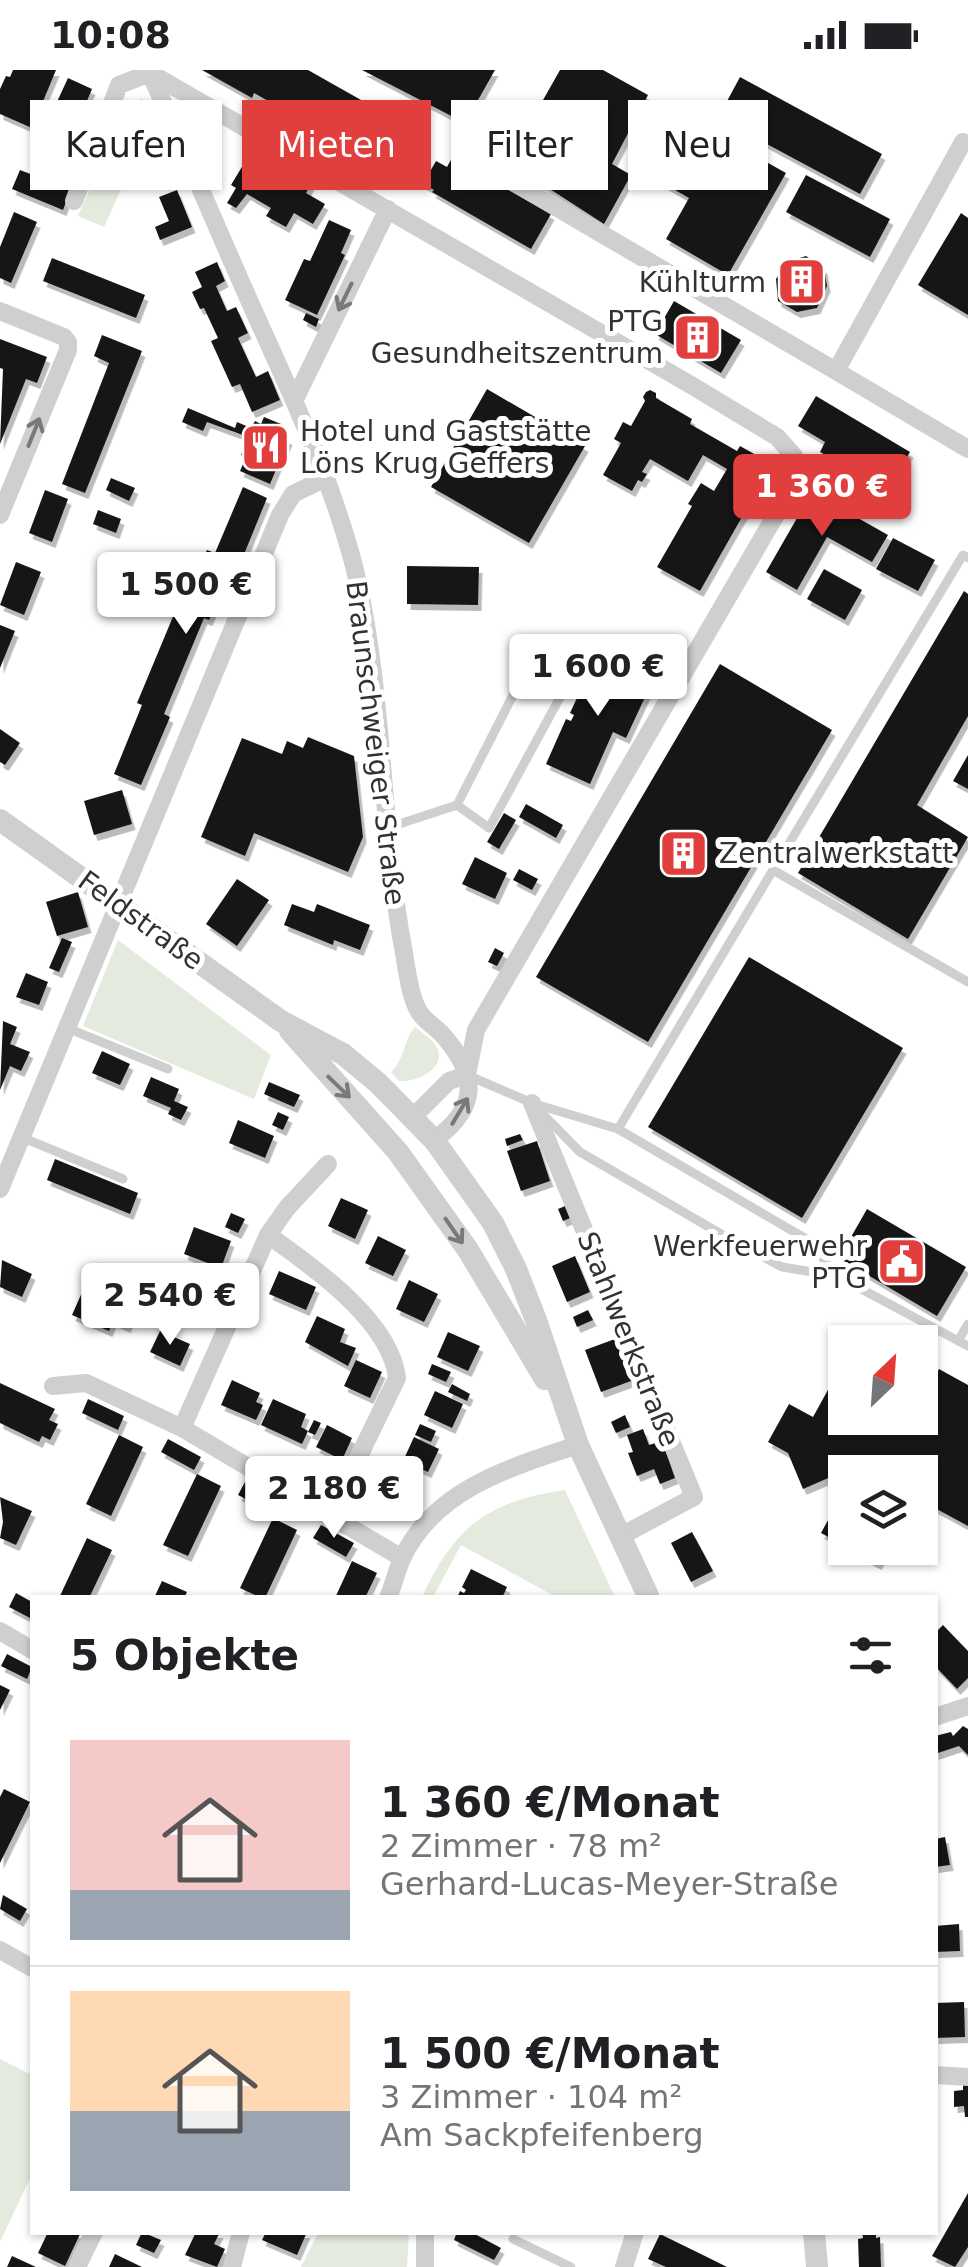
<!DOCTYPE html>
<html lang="de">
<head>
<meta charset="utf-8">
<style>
  :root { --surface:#fff; --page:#f2f2f2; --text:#202124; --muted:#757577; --line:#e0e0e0; --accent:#e03f3d }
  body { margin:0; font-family:"DejaVu Sans",sans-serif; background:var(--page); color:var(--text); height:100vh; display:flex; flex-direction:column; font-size:38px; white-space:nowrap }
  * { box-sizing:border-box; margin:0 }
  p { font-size:32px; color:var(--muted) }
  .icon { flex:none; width:55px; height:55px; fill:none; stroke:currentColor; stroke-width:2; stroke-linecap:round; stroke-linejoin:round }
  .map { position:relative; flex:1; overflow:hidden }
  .sheet { position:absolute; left:30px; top:1525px; width:908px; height:640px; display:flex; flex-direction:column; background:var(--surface); border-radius:0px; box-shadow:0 2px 8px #0004 }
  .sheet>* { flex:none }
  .hud { position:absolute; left:30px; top:30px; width:910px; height:90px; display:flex; gap:20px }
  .needle { width:65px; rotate:25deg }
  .buttons { position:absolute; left:828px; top:1255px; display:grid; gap:20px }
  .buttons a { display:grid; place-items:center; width:110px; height:110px; border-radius:0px; background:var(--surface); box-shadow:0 2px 8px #0004; font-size:50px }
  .price { position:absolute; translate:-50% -85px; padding:0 22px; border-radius:10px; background:#fff; color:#222; font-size:32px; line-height:65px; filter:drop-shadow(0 2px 5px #0008) }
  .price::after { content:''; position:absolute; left:50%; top:60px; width:30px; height:22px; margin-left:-15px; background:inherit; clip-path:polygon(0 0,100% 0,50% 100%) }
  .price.active { background:var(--accent); color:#fff }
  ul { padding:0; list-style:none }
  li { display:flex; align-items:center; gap:30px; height:250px; padding:0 40px }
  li+li { border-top:2px solid var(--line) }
  li span { display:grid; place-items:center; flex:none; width:280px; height:200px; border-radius:0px; color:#555 }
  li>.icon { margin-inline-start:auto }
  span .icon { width:120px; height:120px; fill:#fffc; stroke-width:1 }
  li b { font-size:42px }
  h2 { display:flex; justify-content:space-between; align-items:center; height:120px; padding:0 40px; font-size:42px }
  .pill { padding:0 35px; border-radius:0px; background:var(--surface); box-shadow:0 2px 8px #0004; font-size:35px; line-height:90px }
  .pill.active { background:var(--accent); color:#fff }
  .status { display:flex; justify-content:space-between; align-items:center; height:70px; padding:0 50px; background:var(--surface); direction:ltr }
  .status svg { height:28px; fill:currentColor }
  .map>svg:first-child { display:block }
</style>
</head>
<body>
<div class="status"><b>10:08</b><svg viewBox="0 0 49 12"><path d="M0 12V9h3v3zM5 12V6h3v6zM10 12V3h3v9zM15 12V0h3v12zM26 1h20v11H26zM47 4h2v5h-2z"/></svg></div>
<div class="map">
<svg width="968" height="2197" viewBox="0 0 968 2197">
  <defs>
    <filter id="shadow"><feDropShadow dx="3.5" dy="6" stdDeviation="0" flood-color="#0004"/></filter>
  </defs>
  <rect width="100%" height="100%" fill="#fff"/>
  <path fill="#e4ebde" d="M 142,28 L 153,49 L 104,157 L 78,146 L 124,39 Z
    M 118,870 L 271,985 L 254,1029 L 83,956 Z
    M 415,957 C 421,962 429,967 434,973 C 452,995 418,1013 399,1011 L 391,1002 C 405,989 403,971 415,957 Z
    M 565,1420 L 615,1527 L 554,1526 L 461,1475 L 433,1527 L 422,1527 C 454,1457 488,1431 565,1420 Z
    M 0,1989 L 32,2005 L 32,2104 L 0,2172 Z
    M 318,2163 L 409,2163 L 407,2197 L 301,2197 Z"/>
  <path fill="#191919" filter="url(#shadow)" d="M 13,0 L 56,0 L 32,58 L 0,44 L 0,19 L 6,6 L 10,7 Z
    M 202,0 L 308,0 L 400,52 L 381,87 L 322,53 L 318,59 L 254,23 L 252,28 Z
    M 362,0 L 495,0 L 465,53 Z
    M 560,0 L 603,0 L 648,25 L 612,94 L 631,105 L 604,154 L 508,92 Z
    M 740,7 L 882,84 L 860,124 L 718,48 Z
    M 68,8 L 92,19 L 81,45 L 56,34 Z
    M 688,48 L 786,103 L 728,205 L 666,169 L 689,128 L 654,108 Z
    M 259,77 L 270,84 L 266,91 L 291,105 L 295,99 L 314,109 L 306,123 L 325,134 L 313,154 L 294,143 L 286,157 L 266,146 L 271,138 L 247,124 L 236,138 L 227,133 L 236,118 L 231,115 L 251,82 L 255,84 Z
    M 452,88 L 551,144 L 531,179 L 432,122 L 434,120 L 423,114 L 436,91 L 447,97 Z
    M 60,93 L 78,100 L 63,140 L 12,119 L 20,100 L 41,108 L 44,101 L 55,105 Z
    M 806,105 L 890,149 L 870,187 L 786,142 Z
    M 177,120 L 192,157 L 160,170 L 155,157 L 169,151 L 159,127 Z
    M 14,142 L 37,152 L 11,213 L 0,208 L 0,177 Z
    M 961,143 L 968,148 L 968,245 L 918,215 Z
    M 329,150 L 351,160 L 341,183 L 345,185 L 317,245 L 285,230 L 304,189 L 310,191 Z
    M 806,186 L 824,198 L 827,216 L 817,238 L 797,242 L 778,231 L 776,209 L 787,192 Z
    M 52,188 L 145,225 L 136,248 L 43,211 Z
    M 217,192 L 225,211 L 216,216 L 227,241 L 236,237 L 248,263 L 238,268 L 256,307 L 268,301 L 280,330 L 252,342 L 240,314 L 232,317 L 211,271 L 218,268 L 204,238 L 200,239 L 192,222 L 202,217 L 195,202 Z
    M 674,231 L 741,270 L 721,303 L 655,264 Z
    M 306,243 L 319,249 L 316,257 L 303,250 Z
    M 102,265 L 142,281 L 85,423 L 62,414 L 109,293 L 94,286 Z
    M 0,269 L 47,287 L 37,313 L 26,309 L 0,374 L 3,299 L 0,298 Z
    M 487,319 L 585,376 L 529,473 L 431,417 Z
    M 650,320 L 656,323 L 656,328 L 692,349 L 690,354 L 737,381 L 740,376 L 772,394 L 700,521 L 657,497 L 692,436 L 688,434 L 701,413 L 714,421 L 727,399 L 703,385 L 688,411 L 650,389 L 642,402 L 647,404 L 642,412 L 638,410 L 632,421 L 603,405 L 621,373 L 614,369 L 623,352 L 631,356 L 645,331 L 643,327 L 646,322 Z
    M 816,326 L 910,382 L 892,411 L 860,392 L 854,402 L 820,382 L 825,372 L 798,356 Z
    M 188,338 L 235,358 L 237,352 L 251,358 L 255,351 L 261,354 L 264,347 L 281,354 L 277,364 L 289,369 L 270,414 L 240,401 L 246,387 L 241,385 L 248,367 L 207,352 L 203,361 L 182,352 Z
    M 111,408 L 135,418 L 129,431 L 106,420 Z
    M 243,417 L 267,428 L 240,494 L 234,491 L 209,550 L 204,548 L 164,644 L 170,647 L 141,715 L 114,704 L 142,635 L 137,633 L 177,537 L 182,539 L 207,480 L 215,483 Z
    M 45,420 L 68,429 L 52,472 L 29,463 Z
    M 812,422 L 888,465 L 872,492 L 827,467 L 797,520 L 766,502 Z
    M 98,440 L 121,449 L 116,463 L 93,454 Z
    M 893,468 L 935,490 L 918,521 L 876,499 Z
    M 16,492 L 41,502 L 24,545 L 0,535 Z
    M 407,496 L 479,497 L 478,535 L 407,534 Z
    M 824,499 L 862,520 L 845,550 L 807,529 Z
    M 964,521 L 968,524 L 968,646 L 917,735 L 968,767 L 908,869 L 798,803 Z
    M 0,555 L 15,561 L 0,598 Z
    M 596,587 L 652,612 L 626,668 L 613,662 L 590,714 L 546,694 L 566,649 L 571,651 L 574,645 L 570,643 Z
    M 720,594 L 832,660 L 648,972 L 536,907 Z
    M 0,659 L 20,673 L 5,695 L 0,692 Z
    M 308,667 L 354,686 L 363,767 L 348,802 L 254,763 L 245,786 L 201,767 L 242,668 L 282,684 L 287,671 L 303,678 Z
    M 968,685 L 968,719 L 953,711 Z
    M 122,720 L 132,754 L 94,765 L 84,731 Z
    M 526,734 L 563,755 L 556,768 L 519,747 Z
    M 504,743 L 516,750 L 499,779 L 487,772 Z
    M 475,787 L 507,803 L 495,829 L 462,814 Z
    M 519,799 L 538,809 L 532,820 L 513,810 Z
    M 237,809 L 269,830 L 237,876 L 206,854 Z
    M 78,822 L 88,857 L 57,866 L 46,832 Z
    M 292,834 L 314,842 L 317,834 L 370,855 L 360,880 L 334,870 L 333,875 L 284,855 Z
    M 62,868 L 72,872 L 59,902 L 49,898 Z
    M 495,878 L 504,883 L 497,896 L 488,892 Z
    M 749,887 L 903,978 L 802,1148 L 648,1057 Z
    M 26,903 L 48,912 L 39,935 L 16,927 Z
    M 3,951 L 17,957 L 10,974 L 30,982 L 21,1001 L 10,996 L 0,1020 Z
    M 102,981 L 130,994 L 120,1015 L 92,1003 Z
    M 151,1007 L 179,1019 L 174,1031 L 188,1037 L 181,1050 L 168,1044 L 171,1038 L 143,1026 Z
    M 269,1012 L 300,1025 L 294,1037 L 264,1024 Z
    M 278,1042 L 289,1047 L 283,1060 L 272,1055 Z
    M 238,1050 L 274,1066 L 265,1088 L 229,1073 Z
    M 520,1064 L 523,1070 L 507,1076 L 505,1069 Z
    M 537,1071 L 550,1111 L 521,1121 L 507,1081 Z
    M 55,1089 L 138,1123 L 130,1144 L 47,1110 Z
    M 341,1128 L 368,1140 L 355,1169 L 328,1156 Z
    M 570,1134 L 575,1146 L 563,1151 L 558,1139 Z
    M 867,1139 L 966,1197 L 937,1246 L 839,1188 Z
    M 231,1143 L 245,1149 L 238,1163 L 225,1157 Z
    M 194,1157 L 231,1171 L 221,1198 L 184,1184 Z
    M 378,1166 L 406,1180 L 393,1206 L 365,1193 Z
    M 575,1186 L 590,1222 L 567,1232 L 552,1196 Z
    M 2,1190 L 32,1204 L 22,1227 L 0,1217 Z
    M 279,1201 L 316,1217 L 306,1240 L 269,1224 Z
    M 409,1210 L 438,1224 L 424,1252 L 396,1239 Z
    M 84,1218 L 121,1235 L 126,1224 L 139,1231 L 127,1257 L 113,1251 L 109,1261 L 72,1245 Z
    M 588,1240 L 593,1250 L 577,1257 L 573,1247 Z
    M 317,1246 L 345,1259 L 340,1272 L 356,1278 L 348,1296 L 305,1272 Z
    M 160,1261 L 190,1274 L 180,1296 L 150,1282 Z
    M 448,1262 L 480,1276 L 468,1301 L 437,1287 Z
    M 615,1269 L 631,1311 L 601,1322 L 585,1280 Z
    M 845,1289 L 845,1348 L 920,1348 L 920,1325 L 923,1327 L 939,1299 L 968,1315 L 968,1456 L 920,1430 L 920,1402 L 845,1402 L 845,1413 L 833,1406 L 803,1419 L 788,1383 L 768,1372 L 789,1334 L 813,1347 Z
    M 356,1290 L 382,1302 L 370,1328 L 344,1316 Z
    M 432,1294 L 451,1302 L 446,1312 L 428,1304 Z
    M 232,1310 L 260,1323 L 256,1332 L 263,1335 L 256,1350 L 221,1335 Z
    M 0,1313 L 55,1339 L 49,1350 L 58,1354 L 50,1370 L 42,1366 L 39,1372 L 0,1353 Z
    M 452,1314 L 470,1324 L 467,1331 L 448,1322 Z
    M 435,1321 L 463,1334 L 452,1358 L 424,1345 Z
    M 88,1329 L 124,1346 L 118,1360 L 82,1343 Z
    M 273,1329 L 306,1344 L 301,1357 L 308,1361 L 302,1374 L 261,1355 Z
    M 625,1345 L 630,1357 L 616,1363 L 611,1352 Z
    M 314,1350 L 321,1353 L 315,1365 L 308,1362 Z
    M 420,1354 L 436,1361 L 431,1372 L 415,1365 Z
    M 327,1355 L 352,1368 L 342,1390 L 316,1377 Z
    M 643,1359 L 649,1375 L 662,1371 L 675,1408 L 660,1414 L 654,1399 L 637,1406 L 628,1383 L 633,1382 L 627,1365 Z
    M 119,1365 L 143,1377 L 111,1446 L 86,1434 Z
    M 414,1367 L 439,1379 L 428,1402 L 403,1391 Z
    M 168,1369 L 201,1387 L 194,1400 L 161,1382 Z
    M 197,1404 L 221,1416 L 188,1486 L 163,1475 Z
    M 245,1412 L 276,1428 L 269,1441 L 238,1425 Z
    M 845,1419 L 845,1476 L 821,1463 Z
    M 0,1427 L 32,1441 L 16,1475 L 0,1468 L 3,1452 Z
    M 273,1448 L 297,1460 L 265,1528 L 261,1528 L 240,1518 Z
    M 321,1455 L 354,1473 L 346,1487 L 313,1468 Z
    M 692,1462 L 713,1501 L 691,1512 L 671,1473 Z
    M 87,1468 L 112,1480 L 89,1528 L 59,1528 Z
    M 847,1478 L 887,1478 L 878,1494 Z
    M 352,1491 L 377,1503 L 365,1528 L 335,1528 Z
    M 471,1499 L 507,1517 L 502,1528 L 457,1528 L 460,1521 L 464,1523 L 466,1520 L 462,1517 Z
    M 162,1511 L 187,1522 L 184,1528 L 154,1528 Z
    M 16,1523 L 32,1532 L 32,1549 L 9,1537 Z
    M 943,1555 L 968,1581 L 968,1608 L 957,1619 L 935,1596 L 935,1563 Z
    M 7,1584 L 32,1597 L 27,1609 L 1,1596 Z
    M 0,1615 L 10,1620 L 0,1640 Z
    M 963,1656 L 968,1659 L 968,1685 L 959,1676 L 935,1684 L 935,1666 L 951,1662 L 953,1666 Z
    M 4,1719 L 30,1732 L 0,1793 L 0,1727 Z
    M 945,1767 L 950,1795 L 935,1797 L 935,1769 Z
    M 3,1825 L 27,1839 L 20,1851 L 0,1839 Z
    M 959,1854 L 960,1881 L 935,1882 L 935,1856 Z
    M 964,1932 L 965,1967 L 935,1968 L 935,1933 Z
    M 963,2015 L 968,2015 L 968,2047 L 965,2047 L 964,2036 L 954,2037 L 954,2021 L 963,2020 Z
    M 968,2123 L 968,2177 L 955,2197 L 932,2186 Z
    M 48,2162 L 81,2162 L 65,2196 L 38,2183 Z
    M 142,2162 L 161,2170 L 154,2183 L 136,2175 Z
    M 196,2162 L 220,2162 L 214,2174 L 225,2179 L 217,2197 L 185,2185 Z
    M 266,2162 L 307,2162 L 297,2185 L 262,2170 Z
    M 457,2162 L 471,2162 L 501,2178 L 494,2190 L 454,2170 Z
    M 862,2162 L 876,2162 L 876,2168 L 880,2167 L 881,2197 L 859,2197 L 858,2169 L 863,2168 Z
    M 660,2164 L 707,2187 L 727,2197 L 666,2197 L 648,2189 Z
    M 115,2184 L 142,2197 L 109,2197 Z
    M 12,2186 L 36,2197 L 7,2197 Z"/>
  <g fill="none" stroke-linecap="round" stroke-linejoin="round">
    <path stroke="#cfcfcf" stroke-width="9" d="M 968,488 L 963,485 L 773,800 L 968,912
      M 387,758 L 457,735 L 538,576 L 577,596 L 489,758 L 457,735
      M 67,958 L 168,999
      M 467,1005 L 532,1033 L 580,1082 L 721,1164 L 782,1197 L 837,1206 L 968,1276
      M 535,1034 L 618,1059 L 808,1170 L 837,1206
      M 618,1059 L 773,800
      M 21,1067 L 123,1109
      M 958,1271 L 968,1254
      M 513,2169 L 571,2197"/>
    <path stroke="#cfcfcf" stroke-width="18" d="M 150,3 L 691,315 L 777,367 L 794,386 L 795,412 L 476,960 L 467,1005
      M 150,3 C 185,81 218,161 253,239 C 291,324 332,409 355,500 C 385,625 380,757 404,883 C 407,901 410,926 419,942 C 425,951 434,956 441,963 C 478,1004 480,1037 434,1070
      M 963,72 L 836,301 L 968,379
      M 472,88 L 836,301
      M 74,131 L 119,15 L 150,3
      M 0,241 L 64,267 L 68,272 L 68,280 L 0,445
      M 295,329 L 388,139
      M 532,1033 L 694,1427 L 619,1467
      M 413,1047 L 449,1011 L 467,1005
      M 0,1119 L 280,445 L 293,424 L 326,408
      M 268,1165 C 312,1196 391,1251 397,1308 L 331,1444
      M 53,1316 L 86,1313 L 182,1358 L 402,1488
      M 182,1358 L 268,1165 L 287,1138 L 328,1094
      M 388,1528 C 393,1516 396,1503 401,1491 C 432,1420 511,1397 578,1375
      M 0,1561 L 32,1580
      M 935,1647 L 968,1636
      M 0,1880 L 32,1898
      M 935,2005 L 968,2007
      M 77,2197 L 94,2162
      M 232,2197 L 241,2162
      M 425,2197 L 425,2162
      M 624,2197 L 635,2162"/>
    <path stroke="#cfcfcf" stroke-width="22" d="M 0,750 L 281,951 L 343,984 L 378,1013 L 434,1070 L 493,1153 L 516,1199 L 536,1250 L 578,1375 L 649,1528
      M 290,961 L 398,1082 L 468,1180 L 545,1309
      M 814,2162 L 817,2197"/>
  </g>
  <defs><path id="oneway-shaft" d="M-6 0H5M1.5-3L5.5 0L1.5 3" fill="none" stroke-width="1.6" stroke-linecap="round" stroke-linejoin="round" transform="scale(2.5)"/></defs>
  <g stroke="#797979">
    <use href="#oneway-shaft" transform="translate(345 227) rotate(116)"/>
    <use href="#oneway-shaft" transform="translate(34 362) rotate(-68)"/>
    <use href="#oneway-shaft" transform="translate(339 1017) rotate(44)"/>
    <use href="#oneway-shaft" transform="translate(460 1041) rotate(-59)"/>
    <use href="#oneway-shaft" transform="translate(454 1161) rotate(55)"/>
  </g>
  <defs>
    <symbol id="building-square" viewBox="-11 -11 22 22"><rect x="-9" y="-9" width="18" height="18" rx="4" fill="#e03f3d" stroke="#fff"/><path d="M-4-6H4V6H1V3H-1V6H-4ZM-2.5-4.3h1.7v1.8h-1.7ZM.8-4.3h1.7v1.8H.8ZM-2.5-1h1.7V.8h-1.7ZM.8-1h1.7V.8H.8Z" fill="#fff"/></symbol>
    <symbol id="restaurant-square" viewBox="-11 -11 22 22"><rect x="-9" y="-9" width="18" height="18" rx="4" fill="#e03f3d" stroke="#fff"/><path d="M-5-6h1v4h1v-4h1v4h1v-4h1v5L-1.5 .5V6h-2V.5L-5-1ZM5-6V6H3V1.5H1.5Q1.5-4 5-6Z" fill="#fff"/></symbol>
    <symbol id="civic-square" viewBox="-11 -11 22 22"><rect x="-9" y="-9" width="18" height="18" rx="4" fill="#e03f3d" stroke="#fff"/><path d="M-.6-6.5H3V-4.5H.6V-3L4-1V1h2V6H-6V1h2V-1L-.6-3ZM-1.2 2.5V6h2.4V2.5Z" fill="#fff"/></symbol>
  </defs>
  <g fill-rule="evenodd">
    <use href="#building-square" x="774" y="184" width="55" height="55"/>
    <use href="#building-square" x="670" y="240" width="55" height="55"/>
    <use href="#restaurant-square" x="238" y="350" width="55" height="55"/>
    <use href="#building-square" x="656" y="756" width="55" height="55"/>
    <use href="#civic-square" x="874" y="1164" width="55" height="55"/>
  </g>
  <g text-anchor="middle" stroke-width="10" stroke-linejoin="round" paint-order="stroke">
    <g font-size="28" fill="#323232" stroke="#fff" text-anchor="end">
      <text x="766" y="222">Kühlturm</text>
      <text x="663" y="261">PTG<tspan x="663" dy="32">Gesundheitszentrum</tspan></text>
      <text x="300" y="371" text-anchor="start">Hotel und Gaststätte<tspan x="300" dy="32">Löns Krug Geffers</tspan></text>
      <text x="719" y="793" text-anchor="start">Zentralwerkstatt</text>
      <text x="867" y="1186">Werkfeuerwehr<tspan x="867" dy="32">PTG</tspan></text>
    </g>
    <g font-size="28" fill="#323232" stroke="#fff">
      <text transform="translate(376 673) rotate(83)" y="10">Braunschweiger Straße</text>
      <text transform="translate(141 850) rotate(36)" y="10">Feldstraße</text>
      <text transform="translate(629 1269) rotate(68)" y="10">Stahlwerkstraße</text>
    </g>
  </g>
</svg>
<div class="buttons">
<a><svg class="needle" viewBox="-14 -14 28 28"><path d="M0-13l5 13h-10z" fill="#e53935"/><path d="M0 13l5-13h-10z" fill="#757577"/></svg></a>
<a><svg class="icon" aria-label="layers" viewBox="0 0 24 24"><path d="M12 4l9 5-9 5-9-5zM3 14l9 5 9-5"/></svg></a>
</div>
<b class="price active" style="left:822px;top:469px">1 360 €</b>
<b class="price" style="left:186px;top:567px">1 500 €</b>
<b class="price" style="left:598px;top:649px">1 600 €</b>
<b class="price" style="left:170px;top:1278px">2 540 €</b>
<b class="price" style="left:334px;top:1471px">2 180 €</b>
<div class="hud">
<a class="pill">Kaufen</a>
<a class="pill active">Mieten</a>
<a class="pill">Filter</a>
<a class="pill">Neu</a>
</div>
<section class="sheet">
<h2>5 Objekte<svg class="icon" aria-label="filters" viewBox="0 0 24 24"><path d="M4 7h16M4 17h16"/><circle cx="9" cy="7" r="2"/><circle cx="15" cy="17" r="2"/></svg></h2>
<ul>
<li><span style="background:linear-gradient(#f6c9c9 75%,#9aa5b1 0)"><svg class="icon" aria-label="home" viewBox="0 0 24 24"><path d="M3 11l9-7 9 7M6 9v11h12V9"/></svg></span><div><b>1 360 €/Monat</b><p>2 Zimmer · 78 m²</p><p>Gerhard-Lucas-Meyer-Straße</p></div></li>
<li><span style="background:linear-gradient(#ffd9b3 60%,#9aa5b1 0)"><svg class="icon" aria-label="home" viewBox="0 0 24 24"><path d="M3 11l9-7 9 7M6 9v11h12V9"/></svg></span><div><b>1 500 €/Monat</b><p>3 Zimmer · 104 m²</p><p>Am Sackpfeifenberg</p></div></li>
</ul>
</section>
</div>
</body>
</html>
